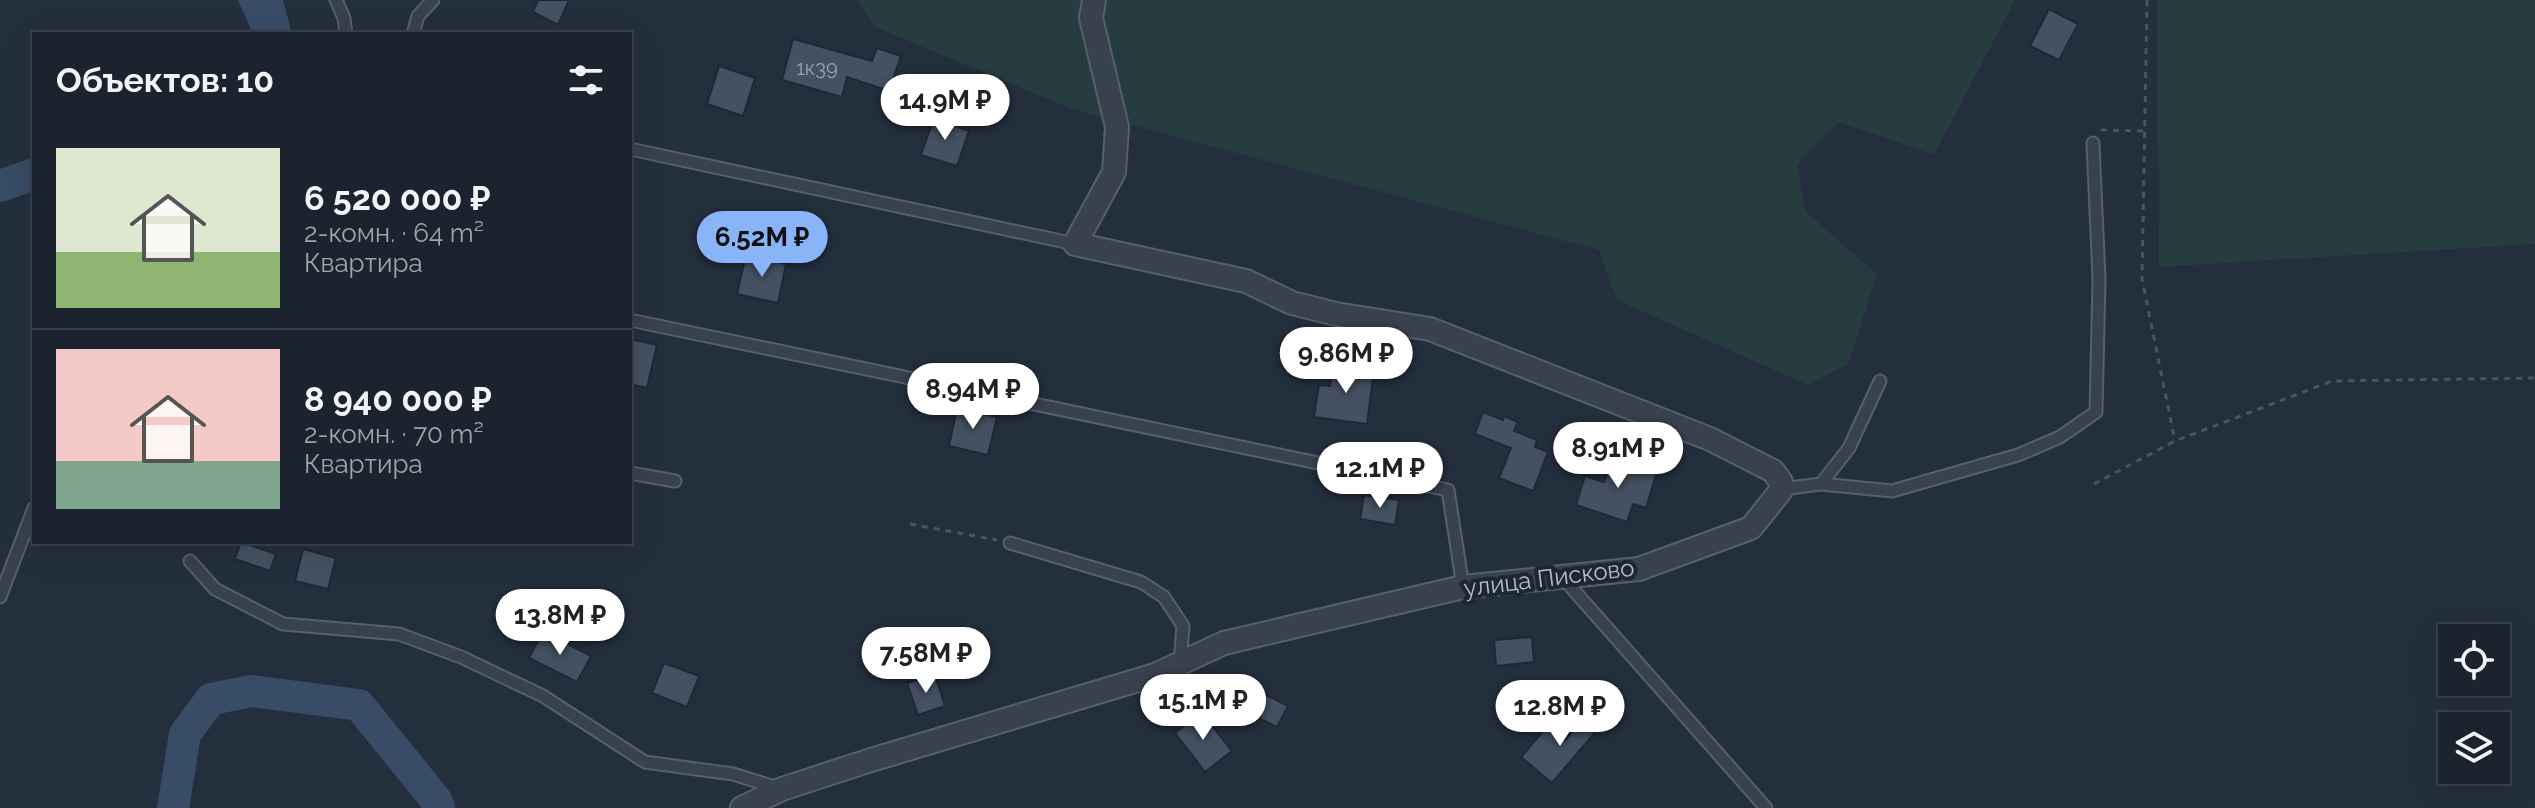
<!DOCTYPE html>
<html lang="ru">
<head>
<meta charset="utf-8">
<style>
  :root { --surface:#1b232e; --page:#242b36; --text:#f1f3f6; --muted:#a0a4aa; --line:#39404a; --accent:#8ab4f8 }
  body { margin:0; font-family:Raleway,sans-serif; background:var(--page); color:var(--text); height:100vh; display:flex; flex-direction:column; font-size:30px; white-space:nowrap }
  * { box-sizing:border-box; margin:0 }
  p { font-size:26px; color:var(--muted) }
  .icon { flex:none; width:44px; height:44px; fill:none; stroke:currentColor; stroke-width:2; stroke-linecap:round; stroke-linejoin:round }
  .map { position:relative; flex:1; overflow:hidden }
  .drawer { position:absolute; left:32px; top:32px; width:600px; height:512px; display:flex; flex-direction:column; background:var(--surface); border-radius:0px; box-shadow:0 8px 32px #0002,0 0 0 2px var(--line) }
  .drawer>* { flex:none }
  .fabs { position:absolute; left:2438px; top:624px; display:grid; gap:16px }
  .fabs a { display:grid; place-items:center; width:72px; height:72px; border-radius:0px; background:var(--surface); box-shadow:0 8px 32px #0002,0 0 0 2px var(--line); font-size:40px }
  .price { position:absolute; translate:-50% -68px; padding:0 18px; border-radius:28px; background:#fff; color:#222; font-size:26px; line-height:52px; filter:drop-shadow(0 2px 4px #0008) }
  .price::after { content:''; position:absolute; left:50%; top:48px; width:24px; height:18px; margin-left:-12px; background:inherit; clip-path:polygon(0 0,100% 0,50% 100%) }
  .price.current { background:var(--accent); color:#111 }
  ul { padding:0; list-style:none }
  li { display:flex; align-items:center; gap:24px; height:200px; padding:0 24px }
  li+li { border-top:2px solid var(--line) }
  li span { display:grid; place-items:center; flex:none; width:224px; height:160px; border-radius:0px; color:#555 }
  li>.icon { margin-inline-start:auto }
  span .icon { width:96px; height:96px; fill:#fffc; stroke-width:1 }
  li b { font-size:34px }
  h2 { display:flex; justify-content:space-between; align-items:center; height:96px; padding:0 24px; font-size:34px }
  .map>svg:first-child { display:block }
</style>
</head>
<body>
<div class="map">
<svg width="2535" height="808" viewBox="0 0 2535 808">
  <rect width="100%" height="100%" fill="#242f3e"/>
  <path fill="#263c3f" d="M 856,0 L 2015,0 L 1934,155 L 1839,122 L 1797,164 L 1805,211 L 1877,274 L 1848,364 L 1808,385 L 1617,300 L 1599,250 L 1072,109 L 875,27 Z
    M 2157,0 L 2535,0 L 2535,244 L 2159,267 Z"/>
  <path fill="#394c67" d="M 238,0 L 283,0 L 292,34 L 253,34 Z"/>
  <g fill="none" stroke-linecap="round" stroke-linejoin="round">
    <path stroke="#394c67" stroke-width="32" d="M 0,186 L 34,174
      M 173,808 L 185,734 L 211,699 L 252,691 L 359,705 L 436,800 L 439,808"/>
  </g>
  <path fill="#455162" stroke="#1f2835" stroke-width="2" d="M 538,0 L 569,0 L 558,25 L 533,12 Z
    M 2049,9 L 2078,24 L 2059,60 L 2030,46 Z
    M 793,39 L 872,61 L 877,48 L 901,56 L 889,91 L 847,77 L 842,97 L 782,80 Z
    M 719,66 L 755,78 L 743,116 L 707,104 Z
    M 934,118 L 969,131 L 957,166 L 921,155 Z
    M 746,255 L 786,264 L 778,303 L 737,294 Z
    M 630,339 L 657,345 L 647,388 L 630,384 Z
    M 1333,364 L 1374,370 L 1367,424 L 1314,417 L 1319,385 L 1330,386 Z
    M 957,408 L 997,417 L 988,455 L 949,446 Z
    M 1483,412 L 1503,420 L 1504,416 L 1518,422 L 1514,431 L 1537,440 L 1535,447 L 1548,452 L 1533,491 L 1499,478 L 1511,448 L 1475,434 Z
    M 1612,458 L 1657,472 L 1646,508 L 1633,504 L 1627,522 L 1576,505 L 1585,476 L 1604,482 Z
    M 1364,495 L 1399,500 L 1395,525 L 1360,519 Z
    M 241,542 L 276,554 L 270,571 L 235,559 Z
    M 303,549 L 336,558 L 328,589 L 295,581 Z
    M 543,631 L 591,656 L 577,682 L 529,658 Z
    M 1532,637 L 1534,662 L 1496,666 L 1494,640 Z
    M 664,663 L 699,676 L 687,707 L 652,693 Z
    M 935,675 L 945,706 L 918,715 L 907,683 Z
    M 1252,688 L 1288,706 L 1277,727 L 1241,709 Z
    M 1201,712 L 1232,751 L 1205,772 L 1175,733 Z
    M 1589,712 L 1603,723 L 1552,783 L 1521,757 L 1548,725 L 1565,740 Z"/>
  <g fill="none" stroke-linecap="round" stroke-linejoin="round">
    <defs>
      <path id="lane" d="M 336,0 L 344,18 L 346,34
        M 413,34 L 418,16 L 433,0
        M 630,149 L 1075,244
        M 630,320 L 1448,490 L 1463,587
        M 1880,381 L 1849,448 L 1821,484 L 1892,491 L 2018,455 L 2060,437 L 2096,412 L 2099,279 L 2093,143
        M 630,473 L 675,481
        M 1782,489 L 1821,484
        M 1010,543 L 1141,582 L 1164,597 L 1183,626 L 1180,664 L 1183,684
        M 190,561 L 215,589 L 283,624 L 399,634 L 461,657 L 543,696 L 645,762 L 733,774 L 778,788
        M 1563,578 L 1766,808
        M 0,597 L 34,508"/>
      <path id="street" d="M 742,808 L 782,789 L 871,760 L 1155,675 L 1224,643 L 1463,587 L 1639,569 L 1751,528 L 1782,489 L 1781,482 L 1773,471 L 1710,439 L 1430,329 L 1336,314 L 1292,303 L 1246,281 L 1075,244 L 1114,172 L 1117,127 L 1091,18 L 1094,0"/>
    </defs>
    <use href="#lane" stroke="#565f6c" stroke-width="15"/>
    <use href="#street" stroke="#565f6c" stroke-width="26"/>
    <path stroke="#44595c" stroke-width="3" stroke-dasharray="6 6" stroke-linecap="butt" d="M 2147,0 L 2142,279 L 2175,441
      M 2101,130 L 2145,131
      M 2094,484 L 2175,441 L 2332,381 L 2535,378
      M 910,524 L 997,540"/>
    <use href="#lane" stroke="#38414e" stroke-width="11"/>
    <use href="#street" stroke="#38414e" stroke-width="22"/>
  </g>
  <g text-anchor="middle" stroke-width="8" stroke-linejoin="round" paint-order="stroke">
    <g font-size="20" fill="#98a1af">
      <text x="817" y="75">1к39</text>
    </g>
    <g font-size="24" fill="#b4bcc9" stroke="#1d2633">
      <text transform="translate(1549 578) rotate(-7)" y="8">улица Писково</text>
    </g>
  </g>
</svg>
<div class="fabs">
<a><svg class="icon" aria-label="locate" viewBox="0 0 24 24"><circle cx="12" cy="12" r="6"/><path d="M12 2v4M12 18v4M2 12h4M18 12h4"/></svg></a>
<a><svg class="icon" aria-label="layers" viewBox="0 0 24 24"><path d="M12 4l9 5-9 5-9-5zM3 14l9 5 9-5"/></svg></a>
</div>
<b class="price" style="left:945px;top:142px">14.9M ₽</b>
<b class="price current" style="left:762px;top:279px">6.52M ₽</b>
<b class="price" style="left:1346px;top:395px">9.86M ₽</b>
<b class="price" style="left:973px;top:431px">8.94M ₽</b>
<b class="price" style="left:1618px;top:490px">8.91M ₽</b>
<b class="price" style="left:1380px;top:510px">12.1M ₽</b>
<b class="price" style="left:560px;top:657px">13.8M ₽</b>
<b class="price" style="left:926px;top:695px">7.58M ₽</b>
<b class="price" style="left:1203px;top:742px">15.1M ₽</b>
<b class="price" style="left:1560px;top:748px">12.8M ₽</b>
<section class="drawer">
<h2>Объектов: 10<svg class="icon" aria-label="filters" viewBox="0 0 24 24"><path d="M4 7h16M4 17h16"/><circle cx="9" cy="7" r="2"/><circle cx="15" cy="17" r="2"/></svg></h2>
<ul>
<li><span style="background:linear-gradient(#dfe7d0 65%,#8fb573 0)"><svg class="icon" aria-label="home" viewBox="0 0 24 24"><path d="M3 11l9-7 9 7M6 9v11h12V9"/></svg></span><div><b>6 520 000 ₽</b><p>2-комн. · 64 m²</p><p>Квартира</p></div></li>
<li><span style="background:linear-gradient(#f6c9c9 70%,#7fa58c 0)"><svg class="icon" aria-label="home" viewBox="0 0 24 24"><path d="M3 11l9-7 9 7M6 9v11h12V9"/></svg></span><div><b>8 940 000 ₽</b><p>2-комн. · 70 m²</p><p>Квартира</p></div></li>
</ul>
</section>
</div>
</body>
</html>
